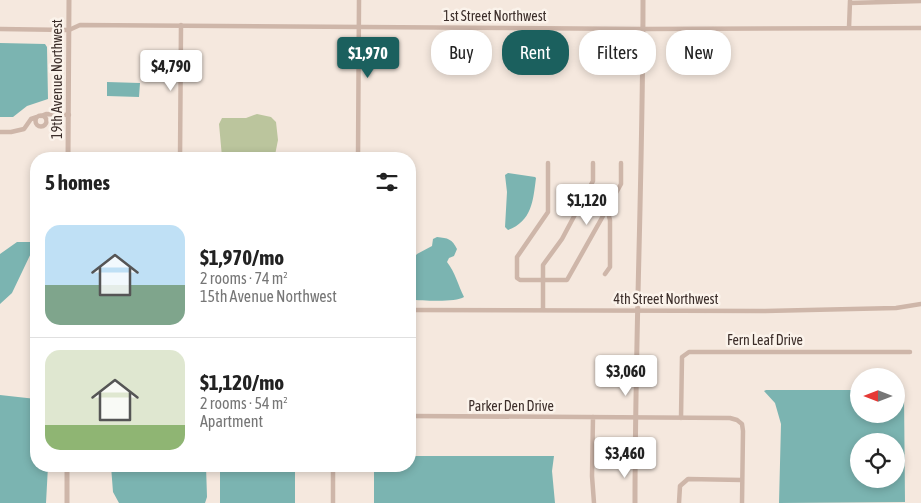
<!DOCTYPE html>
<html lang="en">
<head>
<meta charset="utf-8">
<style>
  :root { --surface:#fff; --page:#f2f2f2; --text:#222; --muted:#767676; --line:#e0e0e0; --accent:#1b605e }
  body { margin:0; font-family:"Asap Condensed",sans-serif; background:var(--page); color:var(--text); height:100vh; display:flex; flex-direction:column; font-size:19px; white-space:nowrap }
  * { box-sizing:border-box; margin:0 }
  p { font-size:16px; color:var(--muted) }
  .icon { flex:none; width:28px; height:28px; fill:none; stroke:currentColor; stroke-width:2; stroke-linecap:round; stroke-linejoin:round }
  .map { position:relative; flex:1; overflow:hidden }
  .panel { position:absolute; left:30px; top:152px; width:386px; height:320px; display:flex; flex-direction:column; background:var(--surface); border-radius:20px; box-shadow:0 2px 8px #0003 }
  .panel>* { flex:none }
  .banner { position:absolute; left:431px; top:30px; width:414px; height:45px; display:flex; gap:10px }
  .needle { width:32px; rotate:270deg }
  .controls { position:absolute; left:850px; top:368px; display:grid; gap:10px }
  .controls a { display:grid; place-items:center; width:55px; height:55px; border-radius:50%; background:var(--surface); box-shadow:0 2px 8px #0003; font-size:25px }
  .price { position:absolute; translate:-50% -42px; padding:0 11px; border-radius:5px; background:#fff; color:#222; font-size:16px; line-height:32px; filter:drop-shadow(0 1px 2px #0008) }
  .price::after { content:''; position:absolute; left:50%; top:30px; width:15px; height:11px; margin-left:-8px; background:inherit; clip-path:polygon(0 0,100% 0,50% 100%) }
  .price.on { background:var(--accent); color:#fff }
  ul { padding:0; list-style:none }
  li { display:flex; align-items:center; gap:15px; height:125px; padding:0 15px }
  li+li { border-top:1px solid var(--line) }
  li span { display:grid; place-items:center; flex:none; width:140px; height:100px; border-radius:15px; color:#555 }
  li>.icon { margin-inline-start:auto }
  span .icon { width:60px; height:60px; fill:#fffc; stroke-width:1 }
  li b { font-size:21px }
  h2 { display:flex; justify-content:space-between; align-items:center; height:60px; padding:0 15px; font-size:21px }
  .chip { padding:0 18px; border-radius:20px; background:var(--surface); box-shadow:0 2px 8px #0003; font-size:18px; line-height:45px }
  .chip.on { background:var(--accent); color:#fff }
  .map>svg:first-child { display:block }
</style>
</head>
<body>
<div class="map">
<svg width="921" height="503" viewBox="0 0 921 503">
  <rect width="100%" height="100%" fill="#f5e8de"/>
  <path fill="#bbc59d" d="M 257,114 L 271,117 L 276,122 L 278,140 L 275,155 L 253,155 L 247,159 L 224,159 L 222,157 L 219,124 L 222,118 L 246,118 Z"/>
  <path fill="#7bb4b1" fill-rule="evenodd" d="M 0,43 L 45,44 L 47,47 L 48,99 L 27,106 L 13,117 L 0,117 Z
    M 107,82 L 140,83 L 139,97 L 107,96 Z
    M 508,173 L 535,177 L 536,178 C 533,201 532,221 508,230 L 505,227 L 507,192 L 505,175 Z
    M 437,237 C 448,238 452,239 457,249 L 454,256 L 449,258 L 447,262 C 455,272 458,285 464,297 C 455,303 422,300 410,300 L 411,261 L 417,254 L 432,246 L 433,239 Z
    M 17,242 L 31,242 L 33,249 L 12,293 L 0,304 L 0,254 Z
    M 766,390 L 859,390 L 859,414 L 896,414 L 896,390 L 900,390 L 904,393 L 905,502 L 779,503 L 781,424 L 775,403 L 764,391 ZM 859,441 L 896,441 L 896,479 L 859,479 Z
    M 0,395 L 36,399 L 36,466 L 48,466 L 46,503 L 0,503 Z
    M 410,456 L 554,456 L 552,471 L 555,503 L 374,503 L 374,466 L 410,466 Z
    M 111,466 L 206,466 L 207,497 L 205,503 L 119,503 L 113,492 Z
    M 220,466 L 295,466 L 295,503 L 220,503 Z"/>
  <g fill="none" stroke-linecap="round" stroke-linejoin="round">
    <path stroke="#ceb6a9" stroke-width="4.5" d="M 850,3 L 921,1
      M 849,28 L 850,1
      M 0,29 L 69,30 L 80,25 L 643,29 L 921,28
      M35.5 121a5.5 5.5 0 1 1 11 0a5.5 5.5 0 1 1-11 0Z
      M 41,116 L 46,114 L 69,115
      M 0,132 L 11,132 L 24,129 L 31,119 L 37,117
      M 180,159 L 181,25
      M 358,159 L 359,0
      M 548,163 L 548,212 L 517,257 L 517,278 L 520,280 L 567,280 L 621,184 L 621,163
      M 605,274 L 610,267 L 610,220 L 607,209
      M 410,310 L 765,311 L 896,308 L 921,304
      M 543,310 L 543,265 L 562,239 L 587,192 L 593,181 L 593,163
      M 410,416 L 730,418 L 737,420 L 742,424 L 743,431 L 742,503
      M 593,417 L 592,476 L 594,503
      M 681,418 L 682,357 L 689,352 L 910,352
      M 333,466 L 333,503
      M 679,503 L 680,486 L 688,479 L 742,480"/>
    <path stroke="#ceb6a9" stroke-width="5" d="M 68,159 L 69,0
      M 67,503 L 67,466
      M 635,503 C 635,335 643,168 643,0"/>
  </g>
  <g text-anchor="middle" stroke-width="5" stroke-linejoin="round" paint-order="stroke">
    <g font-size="14" fill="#3b2d29" stroke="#fbf3eb">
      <text x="495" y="21">1st Street Northwest</text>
      <text transform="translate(57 79) rotate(-90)" y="5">19th Avenue Northwest</text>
      <text x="666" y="304">4th Street Northwest</text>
      <text x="765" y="345">Fern Leaf Drive</text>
      <text x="511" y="411">Parker Den Drive</text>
    </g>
  </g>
</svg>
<div class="controls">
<a><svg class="needle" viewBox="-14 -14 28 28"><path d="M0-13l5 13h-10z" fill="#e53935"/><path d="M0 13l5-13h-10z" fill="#767676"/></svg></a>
<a><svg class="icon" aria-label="locate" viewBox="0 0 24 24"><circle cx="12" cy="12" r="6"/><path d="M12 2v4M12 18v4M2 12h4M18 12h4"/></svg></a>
</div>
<b class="price on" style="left:368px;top:79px">$1,970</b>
<b class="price" style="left:171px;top:92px">$4,790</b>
<b class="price" style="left:587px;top:226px">$1,120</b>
<b class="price" style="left:626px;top:397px">$3,060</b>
<b class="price" style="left:625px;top:479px">$3,460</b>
<div class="banner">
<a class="chip">Buy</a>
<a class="chip on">Rent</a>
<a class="chip">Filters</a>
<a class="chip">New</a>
</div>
<section class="panel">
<h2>5 homes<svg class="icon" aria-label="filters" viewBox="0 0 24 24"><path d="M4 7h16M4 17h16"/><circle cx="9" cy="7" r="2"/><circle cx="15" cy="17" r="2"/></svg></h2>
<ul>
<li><span style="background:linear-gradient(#bfe0f5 60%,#7fa58c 0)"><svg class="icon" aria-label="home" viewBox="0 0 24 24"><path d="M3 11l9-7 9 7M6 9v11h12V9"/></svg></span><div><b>$1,970/mo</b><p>2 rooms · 74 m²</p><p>15th Avenue Northwest</p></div></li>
<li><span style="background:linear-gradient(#dfe7d0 75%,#8fb573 0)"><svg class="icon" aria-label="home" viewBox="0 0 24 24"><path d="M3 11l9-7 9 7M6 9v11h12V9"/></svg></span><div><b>$1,120/mo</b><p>2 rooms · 54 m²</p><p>Apartment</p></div></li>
</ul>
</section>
</div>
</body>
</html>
